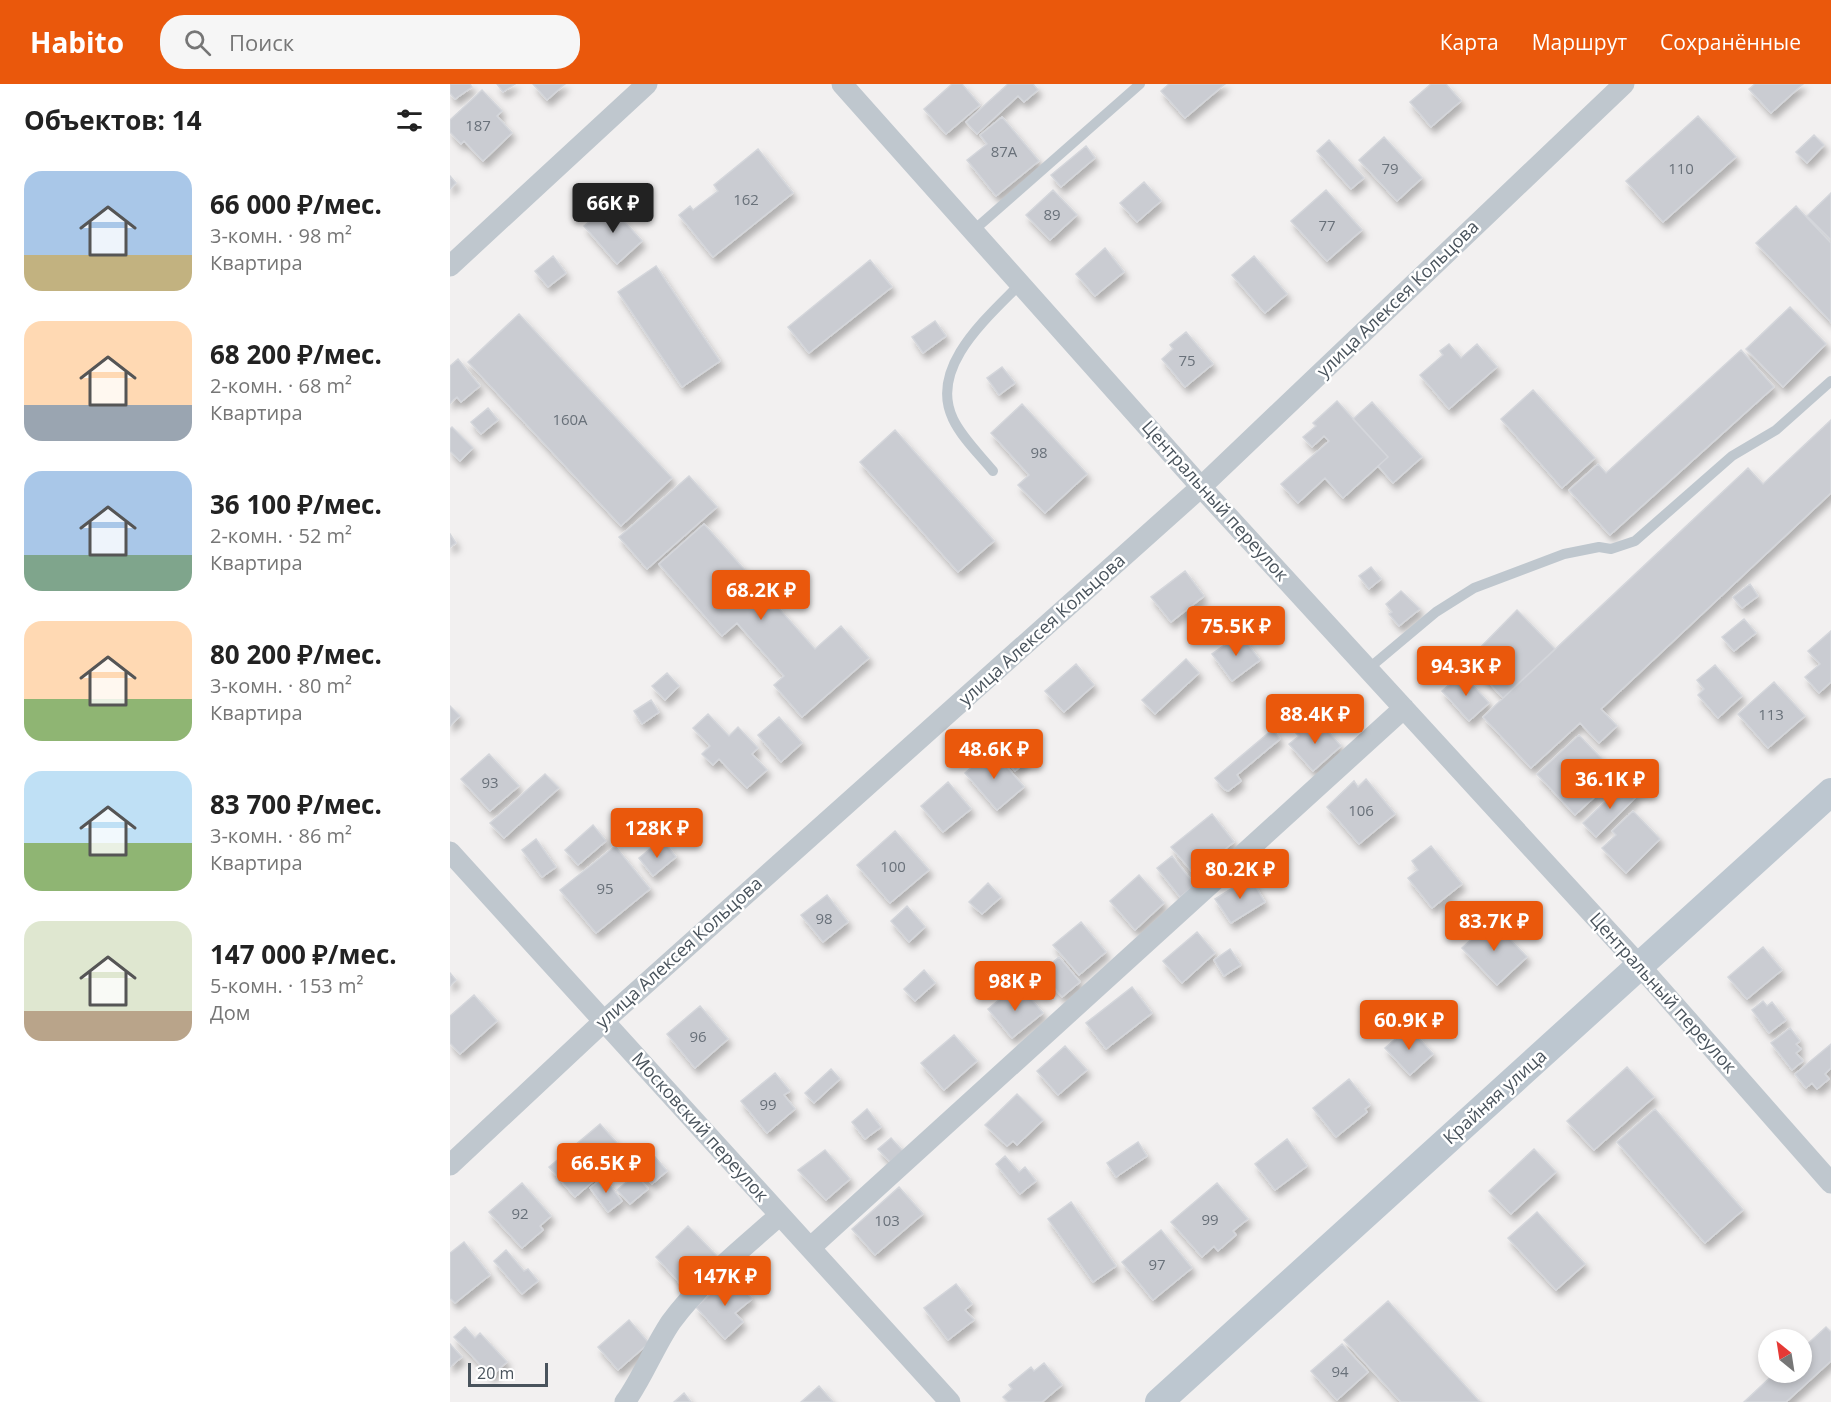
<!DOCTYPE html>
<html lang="ru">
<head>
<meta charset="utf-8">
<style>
  :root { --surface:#fff; --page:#f6f6f6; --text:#222; --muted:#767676; --accent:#ea580c }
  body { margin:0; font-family:"Open Sans",sans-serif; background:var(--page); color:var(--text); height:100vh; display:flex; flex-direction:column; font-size:22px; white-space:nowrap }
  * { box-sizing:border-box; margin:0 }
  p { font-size:20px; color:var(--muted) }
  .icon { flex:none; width:33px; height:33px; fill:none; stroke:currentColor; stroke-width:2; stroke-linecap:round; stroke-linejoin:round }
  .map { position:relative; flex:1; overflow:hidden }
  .details { display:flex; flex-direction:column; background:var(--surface); width:450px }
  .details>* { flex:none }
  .needle { width:39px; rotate:330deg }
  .fabs { position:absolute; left:1308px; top:1245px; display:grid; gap:12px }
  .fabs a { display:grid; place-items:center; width:54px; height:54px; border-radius:50%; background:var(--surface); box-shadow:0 3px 9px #0003; font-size:30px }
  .scale { position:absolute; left:18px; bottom:15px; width:80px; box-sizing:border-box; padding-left:6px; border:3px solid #49535c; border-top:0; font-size:16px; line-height:21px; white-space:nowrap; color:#49535c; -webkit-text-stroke:4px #fff; paint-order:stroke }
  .price { position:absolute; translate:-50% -51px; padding:0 14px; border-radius:6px; background:var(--accent); color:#fff; font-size:20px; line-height:39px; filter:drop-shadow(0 2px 3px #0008) }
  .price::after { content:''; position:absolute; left:50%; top:36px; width:18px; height:14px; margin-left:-9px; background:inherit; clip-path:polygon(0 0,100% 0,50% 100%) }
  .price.current { background:#222; color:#fff }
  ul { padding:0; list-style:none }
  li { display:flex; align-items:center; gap:18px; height:150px; padding:0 24px }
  li span { display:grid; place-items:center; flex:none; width:168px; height:120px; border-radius:18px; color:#555 }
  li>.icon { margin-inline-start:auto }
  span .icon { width:72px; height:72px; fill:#fffc; stroke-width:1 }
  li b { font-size:26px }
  h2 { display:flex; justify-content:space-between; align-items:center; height:72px; padding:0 24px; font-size:26px }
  header { display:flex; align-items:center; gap:36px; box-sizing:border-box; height:84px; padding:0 30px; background:var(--accent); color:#fff }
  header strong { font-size:28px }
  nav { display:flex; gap:33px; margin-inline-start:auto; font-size:21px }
  .search { width:420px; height:54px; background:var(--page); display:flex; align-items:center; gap:15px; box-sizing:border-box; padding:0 21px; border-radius:24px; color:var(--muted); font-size:22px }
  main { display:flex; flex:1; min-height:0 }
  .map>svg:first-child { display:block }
</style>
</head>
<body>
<header>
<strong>Habito</strong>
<div class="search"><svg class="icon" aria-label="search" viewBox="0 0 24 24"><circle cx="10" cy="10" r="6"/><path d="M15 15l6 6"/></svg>Поиск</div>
<nav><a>Карта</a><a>Маршрут</a><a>Сохранённые</a></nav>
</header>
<main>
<section class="details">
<h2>Объектов: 14<svg class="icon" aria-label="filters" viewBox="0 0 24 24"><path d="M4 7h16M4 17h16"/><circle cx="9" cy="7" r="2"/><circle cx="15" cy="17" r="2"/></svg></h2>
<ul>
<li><span style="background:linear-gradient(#a9c7e8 70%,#c2b280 0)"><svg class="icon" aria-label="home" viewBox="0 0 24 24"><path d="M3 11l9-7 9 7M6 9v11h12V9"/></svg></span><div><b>66 000 ₽/мес.</b><p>3-комн. · 98 m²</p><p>Квартира</p></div></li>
<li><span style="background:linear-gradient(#ffd9b3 70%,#9aa5b1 0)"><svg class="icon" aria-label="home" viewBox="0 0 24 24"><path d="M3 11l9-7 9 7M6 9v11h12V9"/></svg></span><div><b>68 200 ₽/мес.</b><p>2-комн. · 68 m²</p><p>Квартира</p></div></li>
<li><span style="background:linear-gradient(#a9c7e8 70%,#7fa58c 0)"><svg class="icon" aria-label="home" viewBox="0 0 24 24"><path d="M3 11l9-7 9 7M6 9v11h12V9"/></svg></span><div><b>36 100 ₽/мес.</b><p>2-комн. · 52 m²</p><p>Квартира</p></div></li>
<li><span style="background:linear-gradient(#ffd9b3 65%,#8fb573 0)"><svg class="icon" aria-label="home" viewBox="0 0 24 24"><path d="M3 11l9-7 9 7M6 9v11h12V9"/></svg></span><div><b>80 200 ₽/мес.</b><p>3-комн. · 80 m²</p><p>Квартира</p></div></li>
<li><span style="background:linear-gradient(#bfe0f5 60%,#8fb573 0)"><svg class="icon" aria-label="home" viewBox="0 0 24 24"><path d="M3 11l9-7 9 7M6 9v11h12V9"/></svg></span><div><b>83 700 ₽/мес.</b><p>3-комн. · 86 m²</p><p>Квартира</p></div></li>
<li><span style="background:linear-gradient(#dfe7d0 75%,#b9a48a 0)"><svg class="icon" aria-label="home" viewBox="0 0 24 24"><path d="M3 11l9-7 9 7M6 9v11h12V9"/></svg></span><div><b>147 000 ₽/мес.</b><p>5-комн. · 153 m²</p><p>Дом</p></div></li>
</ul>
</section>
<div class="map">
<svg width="1381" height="1318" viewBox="0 0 1381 1318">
  <defs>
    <filter id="shadow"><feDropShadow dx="3.5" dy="6" stdDeviation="3" flood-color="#0004"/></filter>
  </defs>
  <rect width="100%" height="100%" fill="#f2f0f0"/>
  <path fill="#caccd2" stroke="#d4d6db" stroke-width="1.5" filter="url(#shadow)" d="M 0,0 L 20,0 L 22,3 L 5,15 L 0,9 Z
    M 47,0 L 65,0 L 53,8 Z
    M 83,0 L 115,0 L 97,16 Z
    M 502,0 L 512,0 L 530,21 L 496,50 L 474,25 Z
    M 558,0 L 583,0 L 588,6 L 574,18 L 568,12 L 527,50 L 516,38 Z
    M 719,0 L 775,0 L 735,34 L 711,7 Z
    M 981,0 L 996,0 L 1011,17 L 981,43 L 960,18 Z
    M 1305,0 L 1353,0 L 1321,29 L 1299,5 Z
    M 32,6 L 52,27 L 47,32 L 62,49 L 33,77 L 14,57 L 11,60 L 0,48 L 0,36 Z
    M 1248,32 L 1286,73 L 1213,138 L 1176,97 Z
    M 552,33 L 589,77 L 546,112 L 517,76 L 537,60 L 530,51 Z
    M 1364,51 L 1374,61 L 1357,79 L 1346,68 Z
    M 934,53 L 972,94 L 947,117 L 909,76 Z
    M 879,56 L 914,94 L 901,105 L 867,67 Z
    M 636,62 L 645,74 L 611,103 L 601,91 Z
    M 308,65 L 343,109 L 263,173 L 229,131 L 240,122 L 243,126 L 268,107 L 264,101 Z
    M 0,92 L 6,99 L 0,105 Z
    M 694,98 L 711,117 L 687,138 L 670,119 Z
    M 603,106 L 627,131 L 600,156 L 576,131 Z
    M 876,106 L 912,146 L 877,177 L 841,137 Z
    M 1381,109 L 1381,156 L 1357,132 Z
    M 159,120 L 192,157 L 167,180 L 134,142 Z
    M 1346,122 L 1381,159 L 1381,238 L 1306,159 Z
    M 655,164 L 674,188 L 645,212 L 626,190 Z
    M 103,172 L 116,189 L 98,203 L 85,187 Z
    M 804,172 L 837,210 L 815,229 L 782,191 Z
    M 420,176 L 442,203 L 359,269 L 338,243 Z
    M 206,182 L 270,277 L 232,303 L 168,208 Z
    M 1340,223 L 1376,260 L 1333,303 L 1296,265 Z
    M 69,230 L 222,394 L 171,442 L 18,278 Z
    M 485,237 L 496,252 L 473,269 L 462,253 Z
    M 736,248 L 763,280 L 735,303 L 712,275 L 723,265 L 720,261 Z
    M 999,260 L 1011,274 L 1027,260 L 1047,283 L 999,325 L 970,291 L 993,271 L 990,267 Z
    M 1291,266 L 1324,303 L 1160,451 L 1119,406 L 1148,380 L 1156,389 Z
    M 8,275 L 30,302 L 11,318 L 7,313 L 0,319 L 0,282 Z
    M 552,283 L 565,299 L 549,311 L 537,294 Z
    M 1083,306 L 1145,374 L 1112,404 L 1051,335 Z
    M 887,317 L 938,373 L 893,414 L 875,394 L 848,419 L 831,400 L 879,357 L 874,352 L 862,363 L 853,353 L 866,342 L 863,339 Z
    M 922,318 L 972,373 L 943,399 L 928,382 L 938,373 L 903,335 Z
    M 572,320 L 637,390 L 595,429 L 568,401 L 579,391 L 541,349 Z
    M 38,324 L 48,336 L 31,350 L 21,338 Z
    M 1381,336 L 1381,409 L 1151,625 L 1167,642 L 1149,659 L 1130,639 L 1081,684 L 1033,633 L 1298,384 L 1313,400 Z
    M 2,343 L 23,364 L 10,377 L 0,367 L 0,345 Z
    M 445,346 L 544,457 L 508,488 L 410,378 Z
    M 239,392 L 267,423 L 197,485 L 169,453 Z
    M 254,440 L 365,565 L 391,542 L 419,574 L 352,633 L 324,601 L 334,592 L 287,539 L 272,552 L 209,480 Z
    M 0,450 L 6,459 L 0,463 Z
    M 921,483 L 931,495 L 919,505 L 909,492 Z
    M 735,487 L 754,512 L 721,538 L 701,513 Z
    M 1300,500 L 1308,512 L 1292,524 L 1283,513 Z
    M 951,507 L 970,525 L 949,542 L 939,530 L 942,528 L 936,520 Z
    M 1067,526 L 1105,565 L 1053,614 L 1018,576 Z
    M 1294,535 L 1306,549 L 1284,567 L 1272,553 Z
    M 1381,547 L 1381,598 L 1369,609 L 1355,593 L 1370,580 L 1358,567 Z
    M 790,550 L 810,576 L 782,597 L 762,570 Z
    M 736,575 L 749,589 L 705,630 L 692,616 Z
    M 626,580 L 644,601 L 614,628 L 595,607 Z
    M 1265,581 L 1292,612 L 1268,634 L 1248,611 L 1254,605 L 1247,596 Z
    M 217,589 L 229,602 L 215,616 L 202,602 Z
    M 1012,589 L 1039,619 L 1019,637 L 992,607 Z
    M 1324,598 L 1355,632 L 1318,664 L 1288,630 Z
    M 201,616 L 209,628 L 192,640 L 184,627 Z
    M 0,622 L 10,632 L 0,642 Z
    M 258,630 L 279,652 L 288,643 L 308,664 L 302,670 L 317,686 L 297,704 L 269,675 L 263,681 L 252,670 L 260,662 L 243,644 Z
    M 329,633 L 352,659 L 331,678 L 308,651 Z
    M 867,635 L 891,662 L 863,687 L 839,660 L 849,652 L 846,649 Z
    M 823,645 L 830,655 L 787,691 L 791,697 L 778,707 L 774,705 L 765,694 Z
    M 1129,651 L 1172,696 L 1156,711 L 1152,706 L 1125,731 L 1087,690 Z
    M 557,653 L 577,677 L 565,687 L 545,663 Z
    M 542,665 L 574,703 L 547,726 L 515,689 Z
    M 39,670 L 69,702 L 40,727 L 11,695 Z
    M 1189,682 L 1202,694 L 1190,708 L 1177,695 Z
    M 95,690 L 109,704 L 54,754 L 40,739 Z
    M 916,695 L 945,730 L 909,760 L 877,723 L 904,697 L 908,703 Z
    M 498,698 L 521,725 L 493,748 L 471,722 Z
    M 1174,699 L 1187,712 L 1146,753 L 1133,739 Z
    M 1183,727 L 1210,755 L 1176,789 L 1152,764 L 1166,751 L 1162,747 Z
    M 762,730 L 784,758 L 744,790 L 721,763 Z
    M 143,741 L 156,757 L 128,781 L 115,766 Z
    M 445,747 L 479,786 L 440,819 L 407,781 Z
    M 86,755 L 106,783 L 92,793 L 72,766 Z
    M 206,760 L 210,765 L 216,760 L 226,773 L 203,792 L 189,774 Z
    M 165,762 L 200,805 L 146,849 L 110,806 Z
    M 981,762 L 1012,800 L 982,824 L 958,794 L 968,786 L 962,777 Z
    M 722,772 L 745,801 L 730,813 L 707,784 Z
    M 689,791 L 714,819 L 685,846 L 660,817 Z
    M 800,793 L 815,818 L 781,839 L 765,815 Z
    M 538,799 L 551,813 L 532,830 L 519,818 Z
    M 377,811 L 398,838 L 373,858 L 351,831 Z
    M 457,822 L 475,843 L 459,858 L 441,837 Z
    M 1042,836 L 1077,873 L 1047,901 L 1012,864 Z
    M 631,838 L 656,868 L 629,891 L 603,861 Z
    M 747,848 L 765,869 L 732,899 L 713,877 Z
    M 1313,863 L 1332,886 L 1297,915 L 1278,893 Z
    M 780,865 L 791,881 L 774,892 L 764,876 Z
    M 609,873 L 630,898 L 612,913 L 591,888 Z
    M 474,886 L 485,899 L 465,917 L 454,905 Z
    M 0,889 L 6,896 L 0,902 Z
    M 682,903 L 702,929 L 656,965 L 636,939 Z
    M 563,904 L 569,911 L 574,906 L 593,929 L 562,954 L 538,925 Z
    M 24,911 L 47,937 L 10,970 L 0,959 L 0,932 Z
    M 1313,917 L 1317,922 L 1322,918 L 1336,936 L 1319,949 L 1302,926 Z
    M 250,922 L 278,955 L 245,984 L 217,950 Z
    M 959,943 L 983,970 L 960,991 L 935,964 Z
    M 1340,944 L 1350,957 L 1346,960 L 1351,965 L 1346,969 L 1353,977 L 1342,986 L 1321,959 Z
    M 504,951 L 527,977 L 494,1006 L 471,979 Z
    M 1381,960 L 1381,984 L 1375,990 L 1379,995 L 1367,1005 L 1362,999 L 1356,1004 L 1345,990 Z
    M 615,962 L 637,986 L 608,1011 L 587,987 Z
    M 1177,983 L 1204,1013 L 1144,1066 L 1117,1037 Z
    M 381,985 L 390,995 L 364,1019 L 355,1009 Z
    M 325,989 L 340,1007 L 334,1011 L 345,1025 L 317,1049 L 291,1017 Z
    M 899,995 L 920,1021 L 915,1025 L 917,1028 L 886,1053 L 863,1024 Z
    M 567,1010 L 593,1036 L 567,1061 L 563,1057 L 557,1062 L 535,1041 Z
    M 417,1025 L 431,1043 L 415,1055 L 402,1038 Z
    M 1205,1025 L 1293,1126 L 1255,1159 L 1167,1058 Z
    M 150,1040 L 176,1069 L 125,1113 L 99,1083 Z
    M 441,1054 L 453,1067 L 440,1078 L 428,1065 Z
    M 837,1055 L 857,1082 L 825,1106 L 805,1080 Z
    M 688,1058 L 697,1072 L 666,1093 L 657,1079 Z
    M 1084,1065 L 1106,1088 L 1061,1130 L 1039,1107 Z
    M 375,1066 L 400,1095 L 376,1116 L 348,1086 Z
    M 555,1072 L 569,1088 L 575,1083 L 586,1097 L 570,1110 L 546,1080 Z
    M 205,1073 L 217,1087 L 202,1100 L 189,1086 Z
    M 186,1090 L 198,1105 L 180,1120 L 167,1106 Z
    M 154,1093 L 172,1117 L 158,1128 L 140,1104 Z
    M 72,1099 L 101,1132 L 90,1142 L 93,1146 L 72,1164 L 39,1128 Z
    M 767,1099 L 798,1135 L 783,1147 L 786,1151 L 768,1167 L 764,1162 L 752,1173 L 721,1138 Z
    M 449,1103 L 473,1130 L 425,1171 L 402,1145 Z
    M 621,1118 L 666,1182 L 643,1198 L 598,1135 Z
    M 1087,1128 L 1135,1180 L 1106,1206 L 1058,1154 Z
    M 238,1142 L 268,1173 L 235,1205 L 206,1173 Z
    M 711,1146 L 742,1184 L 703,1216 L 672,1178 Z
    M 14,1158 L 40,1191 L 5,1219 L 0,1214 L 0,1169 Z
    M 56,1166 L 74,1187 L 78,1185 L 88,1197 L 72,1210 L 44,1177 Z
    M 282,1191 L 302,1215 L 285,1229 L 293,1238 L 275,1255 L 246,1223 Z
    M 506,1200 L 522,1220 L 515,1226 L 524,1236 L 498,1256 L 474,1224 Z
    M 938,1217 L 1030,1318 L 951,1318 L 894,1256 Z
    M 179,1236 L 199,1259 L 168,1286 L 148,1263 Z
    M 15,1243 L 25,1254 L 30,1249 L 57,1278 L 41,1292 L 4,1253 Z
    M 1376,1243 L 1381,1248 L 1381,1277 L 1336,1318 L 1294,1318 L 1326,1288 L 1352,1288 L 1352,1265 Z
    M 0,1260 L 12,1273 L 0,1283 Z
    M 892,1260 L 918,1288 L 887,1316 L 861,1287 Z
    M 594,1279 L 612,1301 L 592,1318 L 558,1318 L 553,1313 L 562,1305 L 559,1301 L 581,1283 L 584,1287 Z
    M 369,1302 L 383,1318 L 351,1318 Z
    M 234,1309 L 241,1318 L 224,1318 Z"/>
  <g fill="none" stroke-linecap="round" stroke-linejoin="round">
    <path stroke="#bfc7ce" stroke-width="10" d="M 524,146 L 690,0
      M 543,387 C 530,371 512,354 503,335 C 478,283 538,233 571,199
      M 918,585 L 986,528 L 1024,504 L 1114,470 L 1149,463 L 1161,465 L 1185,457 L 1282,372 L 1326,346 L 1381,297"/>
    <path stroke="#bfc7ce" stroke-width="21" d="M 392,0 L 751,403 L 1190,882 L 1381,1099
      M 0,182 L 197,0
      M 0,768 L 500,1318
      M 0,1081 L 154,937 L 751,403 L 1174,0
      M 360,1164 L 954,624
      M 175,1318 C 193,1293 204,1263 221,1238 C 251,1197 293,1164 330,1131"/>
    <path stroke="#bdc7d0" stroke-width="28" d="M 709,1318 L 1381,708"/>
  </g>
  <g text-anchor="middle" stroke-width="5" stroke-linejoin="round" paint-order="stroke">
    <g font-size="15" fill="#69717a">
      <text x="28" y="47">187</text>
      <text x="554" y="73">87А</text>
      <text x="940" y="90">79</text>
      <text x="1231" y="90">110</text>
      <text x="296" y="121">162</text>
      <text x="602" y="136">89</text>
      <text x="877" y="147">77</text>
      <text x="737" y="282">75</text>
      <text x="120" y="341">160А</text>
      <text x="589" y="374">98</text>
      <text x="1321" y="636">113</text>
      <text x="40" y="704">93</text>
      <text x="911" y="732">106</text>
      <text x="443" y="788">100</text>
      <text x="155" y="810">95</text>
      <text x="374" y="840">98</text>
      <text x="248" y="958">96</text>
      <text x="318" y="1026">99</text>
      <text x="70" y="1135">92</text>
      <text x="760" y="1141">99</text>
      <text x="437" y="1142">103</text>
      <text x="707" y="1186">97</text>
      <text x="890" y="1293">94</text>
    </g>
    <g font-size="18" fill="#49535c" stroke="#fff">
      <text transform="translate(948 215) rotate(-44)" y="6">улица Алексея Кольцова</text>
      <text transform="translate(765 417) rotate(48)" y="6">Центральный переулок</text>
      <text transform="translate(592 546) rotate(-42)" y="6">улица Алексея Кольцова</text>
      <text transform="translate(229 869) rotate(-42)" y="6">улица Алексея Кольцова</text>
      <text transform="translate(1213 909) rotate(48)" y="6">Центральный переулок</text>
      <text transform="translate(1045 1013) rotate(-42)" y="6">Крайняя улица</text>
      <text transform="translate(250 1043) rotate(48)" y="6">Московский переулок</text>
    </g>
  </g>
</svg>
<div class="fabs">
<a><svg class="needle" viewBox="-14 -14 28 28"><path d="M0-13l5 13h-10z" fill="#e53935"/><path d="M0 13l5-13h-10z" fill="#767676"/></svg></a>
</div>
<div class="scale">20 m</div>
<b class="price current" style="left:163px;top:150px">66K ₽</b>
<b class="price" style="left:311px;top:537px">68.2K ₽</b>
<b class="price" style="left:786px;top:573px">75.5K ₽</b>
<b class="price" style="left:1016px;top:613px">94.3K ₽</b>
<b class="price" style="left:865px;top:661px">88.4K ₽</b>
<b class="price" style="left:544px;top:696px">48.6K ₽</b>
<b class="price" style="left:1160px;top:726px">36.1K ₽</b>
<b class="price" style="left:207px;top:775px">128K ₽</b>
<b class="price" style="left:790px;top:816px">80.2K ₽</b>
<b class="price" style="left:1044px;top:868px">83.7K ₽</b>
<b class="price" style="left:565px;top:928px">98K ₽</b>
<b class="price" style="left:959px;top:967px">60.9K ₽</b>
<b class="price" style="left:156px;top:1110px">66.5K ₽</b>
<b class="price" style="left:275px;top:1223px">147K ₽</b>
</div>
</main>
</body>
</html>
